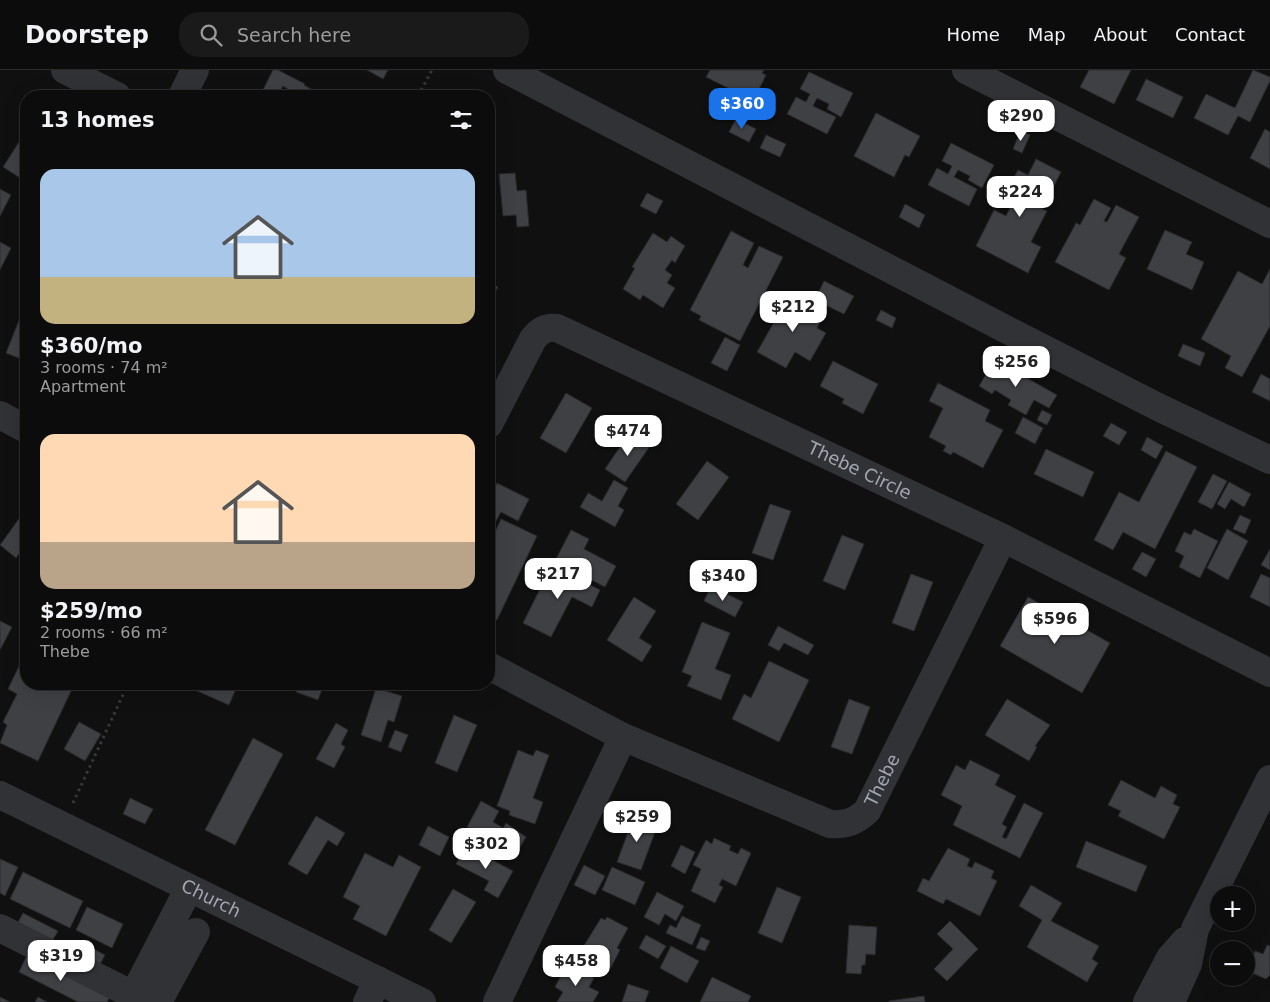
<!DOCTYPE html>
<html lang="en">
<head>
<meta charset="utf-8">
<style>
  :root { --surface:#0c0c0d; --page:#1a1a1b; --text:#f1f3f6; --muted:#9a9b9d; --line:#2c2c2e; --accent:#1a73e8 }
  body { margin:0; font-family:"DejaVu Sans",sans-serif; background:var(--page); color:var(--text); height:100vh; display:flex; flex-direction:column; font-size:19px; white-space:nowrap }
  * { box-sizing:border-box; margin:0 }
  p { font-size:16px; color:var(--muted) }
  .icon { flex:none; width:28px; height:28px; fill:none; stroke:currentColor; stroke-width:2; stroke-linecap:round; stroke-linejoin:round }
  .map { position:relative; flex:1; overflow:hidden }
  .details { position:absolute; left:20px; top:20px; width:475px; height:600px; display:flex; flex-direction:column; background:var(--surface); border-radius:20px; box-shadow:0 5px 20px #0002,0 0 0 1px var(--line) }
  .details>* { flex:none }
  .controls { position:absolute; left:1210px; top:816px; display:grid; gap:10px }
  .controls a { display:grid; place-items:center; width:45px; height:45px; border-radius:50%; background:var(--surface); box-shadow:0 5px 20px #0002,0 0 0 1px var(--line); font-size:25px }
  .price { position:absolute; translate:-50% -42px; padding:0 11px; border-radius:10px; background:#fff; color:#222; font-size:16px; line-height:32px; filter:drop-shadow(0 1px 2px #0008) }
  .price::after { content:''; position:absolute; left:50%; top:30px; width:15px; height:11px; margin-left:-8px; background:inherit; clip-path:polygon(0 0,100% 0,50% 100%) }
  .price.current { background:var(--accent); color:#fff }
  ul { padding:0; list-style:none }
  li { display:grid; align-content:center; gap:10px; height:265px; padding:0 20px }
  li span { display:grid; place-items:center; height:155px; border-radius:15px; color:#555 }
  li>.icon { margin-inline-start:auto }
  span .icon { width:90px; height:90px; fill:#fffc; stroke-width:1 }
  li b { font-size:21px }
  h2 { display:flex; justify-content:space-between; align-items:center; height:60px; padding:0 20px; font-size:21px }
  header { display:flex; align-items:center; gap:30px; box-sizing:border-box; height:70px; padding:0 25px; background:var(--surface); border-bottom:1px solid var(--line) }
  header strong { font-size:24px }
  nav { display:flex; gap:28px; margin-inline-start:auto; font-size:18px }
  .search { width:350px; height:45px; background:var(--page); display:flex; align-items:center; gap:12px; box-sizing:border-box; padding:0 18px; border-radius:20px; color:var(--muted); font-size:19px }
  .map>svg:first-child { display:block }
</style>
</head>
<body>
<header>
<strong>Doorstep</strong>
<div class="search"><svg class="icon" aria-label="search" viewBox="0 0 24 24"><circle cx="10" cy="10" r="6"/><path d="M15 15l6 6"/></svg>Search here</div>
<nav><a>Home</a><a>Map</a><a>About</a><a>Contact</a></nav>
</header>
<div class="map">
<svg width="1270" height="932" viewBox="0 0 1270 932">
  <rect width="100%" height="100%" fill="#101011"/>
  <path fill="#3f4044" stroke="#2a2a2d" d="M 273,0 L 278,0 L 305,14 L 304,15 L 318,23 L 316,26 L 291,26 L 293,22 L 283,16 L 277,26 L 263,20 Z
    M 367,0 L 388,0 L 383,9 Z
    M 710,0 L 764,0 L 762,3 L 766,5 L 757,23 L 752,21 L 748,28 L 706,7 Z
    M 1089,0 L 1131,0 L 1114,34 L 1080,17 Z
    M 1253,0 L 1270,7 L 1270,11 L 1250,52 L 1238,46 L 1228,65 L 1194,48 L 1206,24 L 1235,38 Z
    M 809,2 L 853,23 L 841,47 L 827,39 L 829,34 L 817,28 L 813,36 L 836,47 L 827,64 L 787,44 L 796,27 L 806,32 L 810,24 L 800,19 Z
    M 1146,9 L 1183,27 L 1173,48 L 1136,30 Z
    M 876,43 L 920,66 L 909,87 L 905,85 L 894,107 L 854,86 Z
    M 736,49 L 756,59 L 749,72 L 729,62 Z
    M 1265,59 L 1270,62 L 1270,99 L 1250,88 Z
    M 1021,60 L 1030,65 L 1022,83 L 1013,79 Z
    M 26,61 L 26,109 L 25,111 L 3,97 Z
    M 766,65 L 786,74 L 780,87 L 760,78 Z
    M 951,73 L 994,95 L 982,118 L 968,110 L 970,106 L 958,100 L 954,107 L 977,119 L 969,136 L 928,115 L 937,98 L 948,104 L 952,96 L 942,91 Z
    M 1036,89 L 1061,102 L 1042,139 L 1047,141 L 1031,172 L 1041,177 L 1028,203 L 976,176 L 994,140 L 1006,146 L 1012,134 L 1002,129 L 1018,100 L 1028,105 Z
    M 515,103 L 517,121 L 526,120 L 529,156 L 517,157 L 516,145 L 503,146 L 499,104 Z
    M 0,119 L 11,125 L 0,146 Z
    M 647,123 L 663,131 L 656,144 L 640,136 Z
    M 1094,129 L 1111,138 L 1104,151 L 1107,152 L 1116,135 L 1139,147 L 1119,184 L 1126,188 L 1109,220 L 1055,192 L 1076,153 L 1080,155 Z
    M 905,134 L 925,145 L 919,158 L 899,147 Z
    M 1165,160 L 1192,172 L 1186,184 L 1204,192 L 1192,220 L 1147,199 Z
    M 731,161 L 754,173 L 743,195 L 748,198 L 759,176 L 783,187 L 740,271 L 699,250 L 701,246 L 690,240 Z
    M 653,163 L 667,172 L 671,166 L 685,176 L 675,193 L 672,190 L 665,200 L 672,205 L 667,213 L 675,218 L 663,238 L 643,225 L 640,230 L 623,219 L 635,198 L 632,197 Z
    M 0,172 L 11,178 L 0,200 Z
    M 1270,199 L 1270,256 L 1242,307 L 1225,298 L 1231,286 L 1201,269 L 1238,201 L 1262,214 Z
    M 824,211 L 854,226 L 844,244 L 815,230 Z
    M 489,212 L 498,217 L 489,233 Z
    M 790,224 L 824,244 L 817,258 L 826,263 L 810,291 L 795,282 L 786,298 L 757,282 Z
    M 26,233 L 26,291 L 6,283 Z
    M 881,240 L 896,248 L 892,258 L 876,250 Z
    M 725,267 L 740,275 L 727,301 L 711,293 Z
    M 1183,274 L 1205,283 L 1200,296 L 1178,286 Z
    M 995,290 L 1057,325 L 1049,338 L 1034,330 L 1026,345 L 1008,335 L 1011,330 L 995,320 L 992,324 L 979,316 Z
    M 833,291 L 878,314 L 863,344 L 842,333 L 844,329 L 820,316 Z
    M 1261,304 L 1270,309 L 1270,331 L 1252,322 Z
    M 938,313 L 990,340 L 985,351 L 1003,360 L 983,398 L 953,382 L 951,385 L 943,381 L 946,376 L 929,367 L 943,338 L 929,331 Z
    M 566,323 L 592,338 L 566,383 L 540,368 Z
    M 1042,340 L 1052,345 L 1047,355 L 1037,350 Z
    M 1023,347 L 1043,358 L 1035,374 L 1015,363 Z
    M 1111,353 L 1127,362 L 1119,375 L 1103,366 Z
    M 630,362 L 650,376 L 625,412 L 605,399 Z
    M 1147,367 L 1163,376 L 1156,389 L 1141,380 Z
    M 1046,379 L 1094,402 L 1083,427 L 1034,404 Z
    M 1166,381 L 1197,397 L 1155,479 L 1123,462 L 1113,480 L 1094,470 L 1119,422 L 1139,432 Z
    M 707,391 L 729,407 L 698,450 L 676,434 Z
    M 1213,404 L 1227,411 L 1212,439 L 1198,432 Z
    M 614,410 L 628,418 L 618,436 L 624,440 L 615,457 L 580,437 L 588,423 L 602,431 Z
    M 1229,412 L 1251,424 L 1244,437 L 1231,429 L 1225,439 L 1217,434 Z
    M 497,413 L 529,429 L 518,451 L 501,442 L 495,453 L 489,449 L 489,428 Z
    M 770,434 L 791,441 L 773,490 L 752,483 Z
    M 26,439 L 26,474 L 16,488 L 0,475 Z
    M 1240,445 L 1251,450 L 1245,464 L 1233,459 Z
    M 501,449 L 537,466 L 497,550 L 489,546 L 489,475 Z
    M 1194,459 L 1218,471 L 1200,508 L 1179,497 L 1184,486 L 1175,481 L 1184,462 L 1191,465 Z
    M 1227,459 L 1248,471 L 1228,510 L 1207,498 Z
    M 571,460 L 589,469 L 584,479 L 616,496 L 605,517 L 555,491 Z
    M 842,465 L 864,474 L 845,520 L 823,511 Z
    M 1270,479 L 1270,500 L 1261,495 Z
    M 1142,482 L 1156,489 L 1146,507 L 1132,499 Z
    M 552,495 L 600,520 L 592,537 L 572,527 L 551,567 L 523,553 Z
    M 911,504 L 933,512 L 914,561 L 892,553 Z
    M 1261,504 L 1270,508 L 1270,537 L 1250,527 Z
    M 711,516 L 743,532 L 735,547 L 704,531 Z
    M 634,527 L 656,541 L 639,568 L 652,576 L 642,592 L 607,570 Z
    M 1028,527 L 1110,573 L 1082,623 L 1000,576 Z
    M 0,551 L 12,557 L 0,580 Z
    M 702,552 L 730,563 L 715,599 L 731,605 L 721,630 L 687,616 L 692,606 L 682,602 Z
    M 778,556 L 814,575 L 808,585 L 784,573 L 779,581 L 768,575 Z
    M 769,591 L 809,610 L 779,672 L 732,649 L 744,624 L 751,628 Z
    M 20,594 L 26,597 L 26,614 L 61,614 L 72,619 L 38,691 L 0,673 L 7,655 L 3,652 L 17,624 L 8,619 Z
    M 189,614 L 238,614 L 229,635 L 188,617 Z
    M 299,614 L 324,614 L 318,630 L 296,622 Z
    M 376,618 L 402,626 L 394,652 L 388,650 L 381,672 L 361,665 Z
    M 849,629 L 870,637 L 852,684 L 831,677 Z
    M 1007,629 L 1050,655 L 1035,676 L 1037,677 L 1029,691 L 985,665 Z
    M 454,645 L 477,655 L 457,702 L 435,693 Z
    M 79,652 L 101,664 L 85,691 L 64,679 Z
    M 336,653 L 348,660 L 341,674 L 345,677 L 334,698 L 316,689 Z
    M 395,660 L 408,665 L 401,682 L 388,677 Z
    M 253,668 L 283,684 L 235,775 L 205,760 Z
    M 518,680 L 533,686 L 536,680 L 549,685 L 533,728 L 543,732 L 535,754 L 509,745 L 510,741 L 497,736 Z
    M 970,690 L 1000,705 L 995,715 L 1016,726 L 1002,754 L 1007,757 L 1002,767 L 1006,769 L 1024,733 L 1043,743 L 1020,788 L 953,755 L 962,736 L 941,725 L 956,695 L 965,700 Z
    M 1121,710 L 1155,728 L 1161,716 L 1177,725 L 1173,734 L 1180,737 L 1164,769 L 1118,746 L 1121,741 L 1108,735 Z
    M 130,728 L 153,739 L 145,754 L 123,744 Z
    M 481,731 L 499,741 L 493,752 L 503,758 L 506,753 L 526,767 L 516,784 L 467,757 Z
    M 316,746 L 345,763 L 337,776 L 328,770 L 307,805 L 288,794 Z
    M 634,746 L 658,754 L 641,800 L 617,792 Z
    M 428,756 L 449,767 L 440,786 L 419,775 Z
    M 714,768 L 731,776 L 729,780 L 738,784 L 741,778 L 751,783 L 736,816 L 722,809 L 719,815 L 723,817 L 715,833 L 691,821 L 701,799 L 693,795 L 706,770 L 712,774 Z
    M 1086,771 L 1147,796 L 1136,822 L 1076,797 Z
    M 681,775 L 695,782 L 685,804 L 671,796 Z
    M 466,776 L 513,801 L 498,828 L 484,820 L 489,811 L 456,794 Z
    M 948,778 L 970,789 L 967,796 L 972,798 L 975,792 L 994,801 L 991,808 L 997,811 L 980,846 L 946,829 L 943,834 L 917,821 L 923,808 L 929,811 Z
    M 365,783 L 393,797 L 399,785 L 421,797 L 386,866 L 353,849 L 360,836 L 343,827 Z
    M 0,789 L 18,797 L 5,826 L 0,823 Z
    M 584,795 L 605,806 L 595,825 L 574,815 Z
    M 612,797 L 645,812 L 635,835 L 602,820 Z
    M 23,802 L 83,831 L 70,858 L 10,829 Z
    M 1031,815 L 1062,833 L 1051,851 L 1099,876 L 1092,889 L 1098,893 L 1087,912 L 1027,877 L 1042,850 L 1019,836 Z
    M 777,817 L 801,827 L 782,873 L 758,863 Z
    M 453,819 L 476,832 L 451,873 L 429,860 Z
    M 657,822 L 684,836 L 676,851 L 665,844 L 659,855 L 644,847 Z
    M 87,837 L 123,854 L 112,878 L 76,860 Z
    M 23,843 L 58,861 L 51,873 L 17,854 Z
    M 682,846 L 701,855 L 692,875 L 666,863 L 670,855 L 676,858 Z
    M 607,847 L 628,858 L 617,878 L 620,880 L 609,901 L 601,897 L 597,905 L 574,892 L 601,848 L 605,850 Z
    M 950,851 L 978,879 L 947,911 L 934,899 L 953,879 L 937,864 Z
    M 849,855 L 877,857 L 875,885 L 866,884 L 865,895 L 862,895 L 861,904 L 846,903 Z
    M 646,865 L 666,876 L 658,889 L 639,878 Z
    M 701,867 L 710,871 L 705,881 L 696,878 Z
    M 1267,875 L 1270,876 L 1270,905 L 1266,909 L 1247,901 L 1255,881 L 1263,884 Z
    M 88,876 L 105,885 L 99,896 L 82,888 Z
    M 671,876 L 699,891 L 687,913 L 660,898 Z
    M 27,885 L 110,927 L 107,932 L 78,932 L 19,902 Z
    M 573,897 L 594,908 L 589,917 L 599,922 L 593,932 L 557,932 L 563,922 L 555,917 L 563,902 L 568,905 Z
    M 712,907 L 751,926 L 748,932 L 700,932 Z
    M 1231,908 L 1246,908 L 1235,914 Z
    M 628,914 L 649,921 L 645,932 L 622,932 Z
    M 924,926 L 925,932 L 889,932 L 889,931 Z
    M 0,927 L 10,932 L 0,932 Z
    M 38,927 L 47,932 L 35,932 Z"/>
  <g fill="none" stroke-linecap="round" stroke-linejoin="round">
    <path stroke="#37393c" stroke-width="3" stroke-dasharray="2.5 4" stroke-linecap="butt" d="M 418,26 L 432,0
      M 73,733 L 128,614"/>
    <g stroke="#313236" stroke-width="28">
      <path d="M 65,0 L 117,26"/>
      <path d="M 507,0 L 1019,266 L 1160,338 L 1270,390"/>
      <path d="M 966,0 L 1270,154"/>
      <path d="M 182,26 L 195,0"/>
      <path d="M 0,345 L 26,359"/>
      <path id="s1" d="M 489,354 L 533,269 C 540,260 546,257 557,258 L 1003,468 L 1270,603"/>
      <path id="s2" d="M 489,596 L 623,667 L 830,754 C 846,755 855,752 867,741 L 1003,468"/>
      <path id="s3" d="M 0,725 L 422,932"/>
      <path d="M 0,858 L 133,925"/>
      <path d="M 130,932 L 189,818"/>
      <path d="M 158,932 L 196,862"/>
      <path d="M 367,932 L 378,910"/>
      <path d="M 497,932 L 623,667"/>
      <path d="M 1147,932 L 1170,888 L 1185,871"/>
      <path d="M 1171,932 L 1188,894 L 1195,859 L 1270,709"/>
    </g>
  </g>
  <g text-anchor="middle" stroke-width="4" stroke-linejoin="round" paint-order="stroke">
    <g font-size="18" fill="#a2a6b1" stroke="#0b0b0c">
      <text dy="6" stroke="none"><textPath href="#s1" startOffset="458">Thebe Circle</textPath></text>
      <text dy="6" stroke="none"><textPath href="#s2" startOffset="451">Thebe</textPath></text>
      <text dy="6" stroke="none"><textPath href="#s3" startOffset="235">Church</textPath></text>
    </g>
  </g>
</svg>
<div class="controls">
<a>+</a>
<a>−</a>
</div>
<b class="price current" style="left:742px;top:60px">$360</b>
<b class="price" style="left:1021px;top:72px">$290</b>
<b class="price" style="left:1020px;top:148px">$224</b>
<b class="price" style="left:793px;top:263px">$212</b>
<b class="price" style="left:1016px;top:318px">$256</b>
<b class="price" style="left:628px;top:387px">$474</b>
<b class="price" style="left:558px;top:530px">$217</b>
<b class="price" style="left:723px;top:532px">$340</b>
<b class="price" style="left:1055px;top:575px">$596</b>
<b class="price" style="left:637px;top:773px">$259</b>
<b class="price" style="left:486px;top:800px">$302</b>
<b class="price" style="left:61px;top:912px">$319</b>
<b class="price" style="left:576px;top:917px">$458</b>
<section class="details">
<h2>13 homes<svg class="icon" aria-label="filters" viewBox="0 0 24 24"><path d="M4 7h16M4 17h16"/><circle cx="9" cy="7" r="2"/><circle cx="15" cy="17" r="2"/></svg></h2>
<ul>
<li><span style="background:linear-gradient(#a9c7e8 70%,#c2b280 0)"><svg class="icon" aria-label="home" viewBox="0 0 24 24"><path d="M3 11l9-7 9 7M6 9v11h12V9"/></svg></span><div><b>$360/mo</b><p>3 rooms · 74 m²</p><p>Apartment</p></div></li>
<li><span style="background:linear-gradient(#ffd9b3 70%,#b9a48a 0)"><svg class="icon" aria-label="home" viewBox="0 0 24 24"><path d="M3 11l9-7 9 7M6 9v11h12V9"/></svg></span><div><b>$259/mo</b><p>2 rooms · 66 m²</p><p>Thebe</p></div></li>
</ul>
</section>
</div>
</body>
</html>
